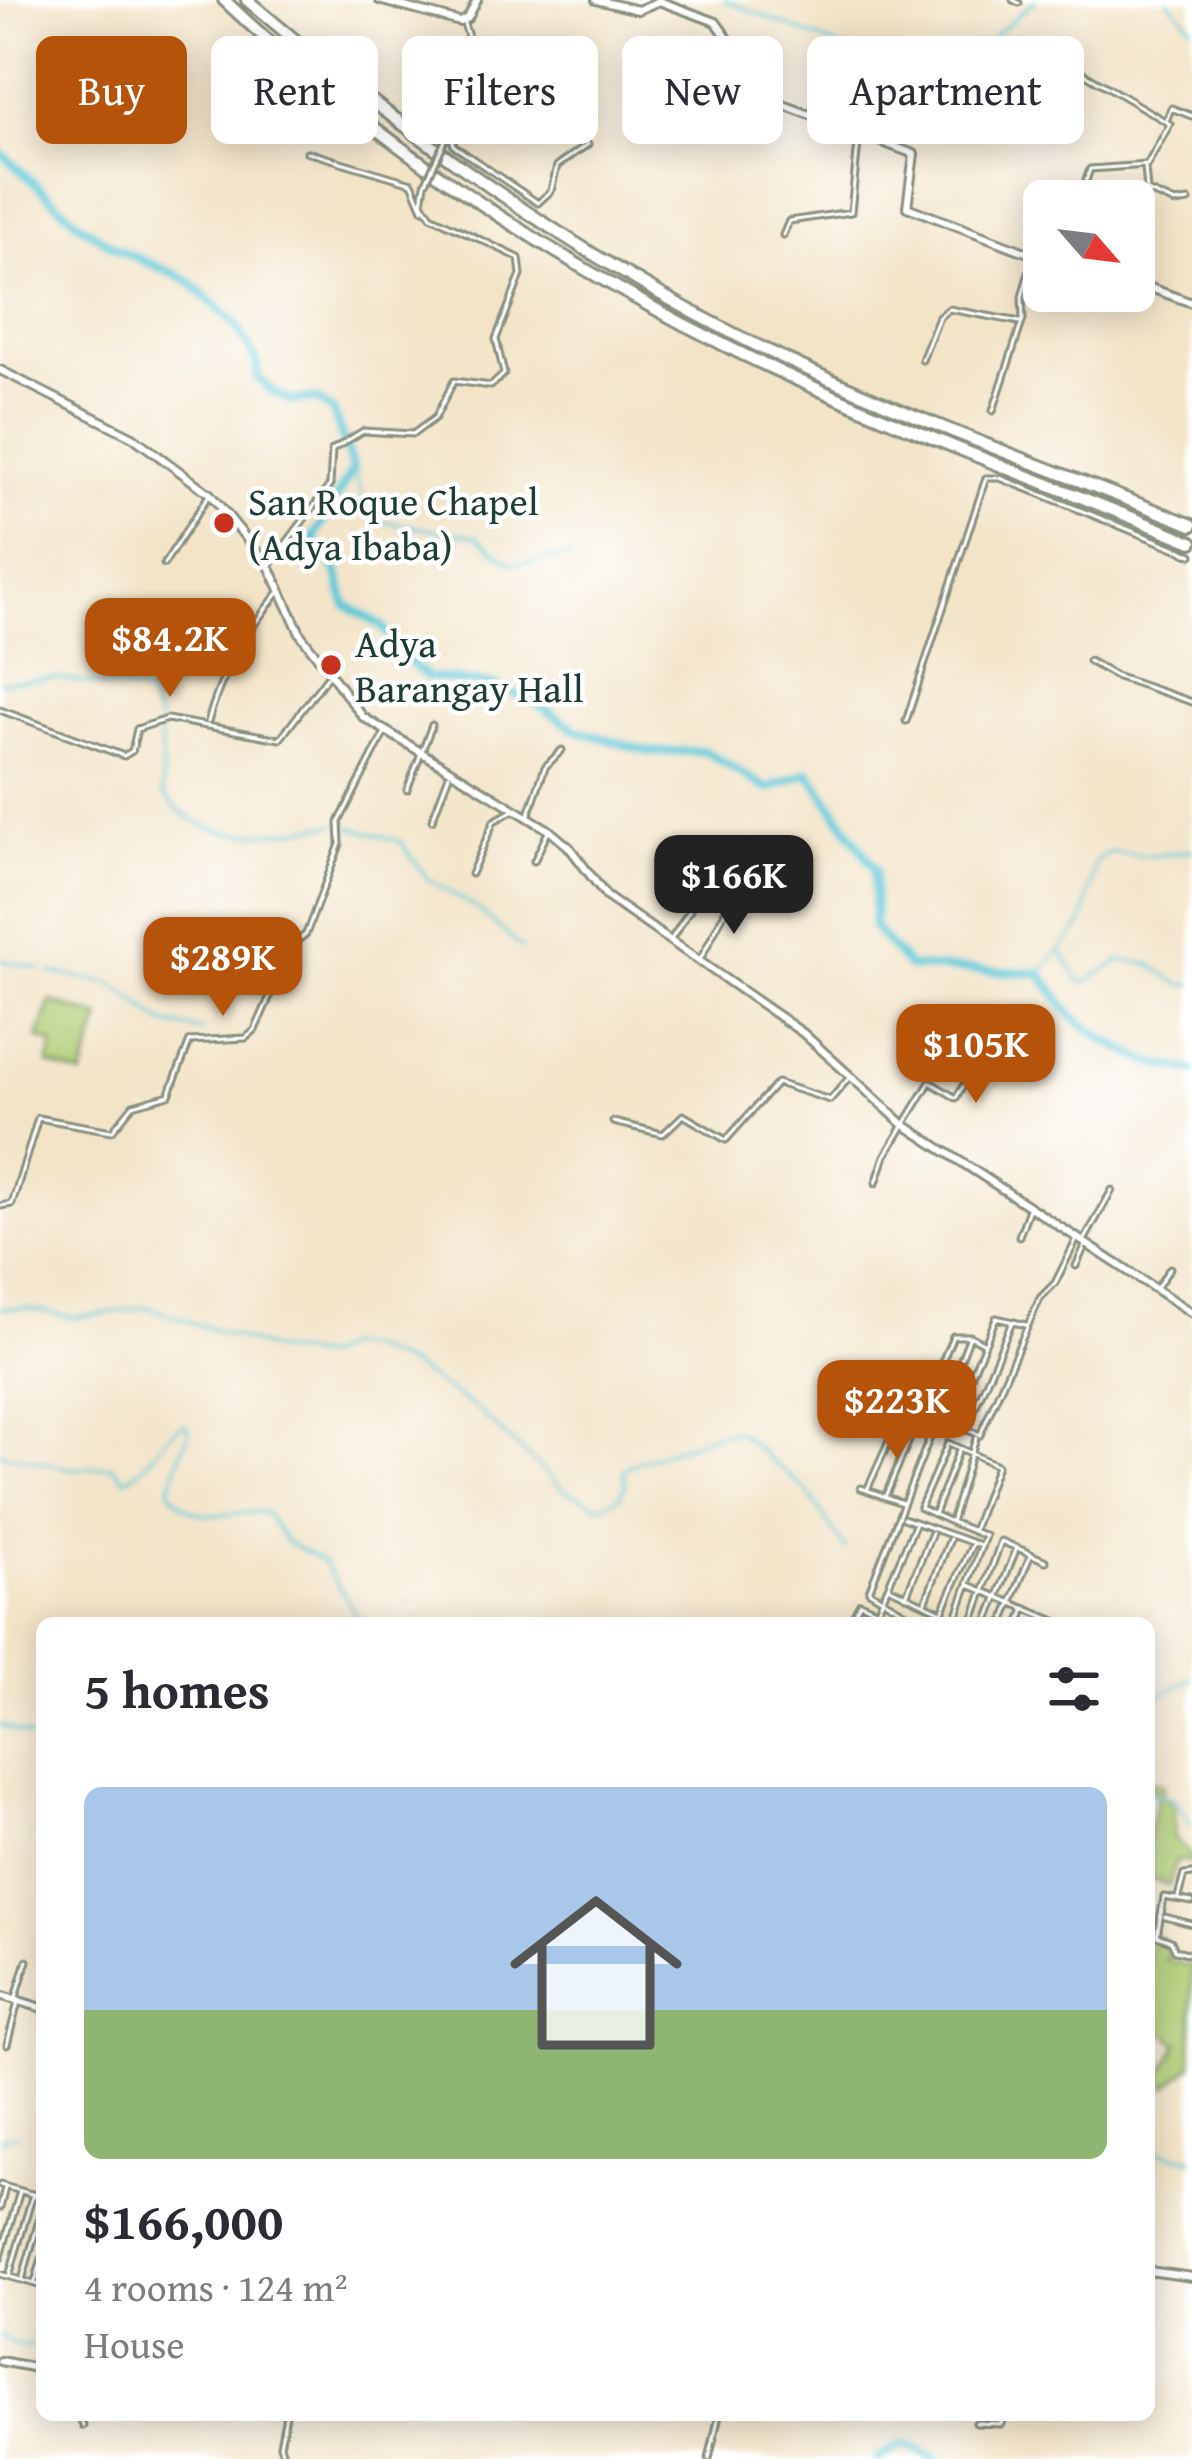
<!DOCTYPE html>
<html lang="en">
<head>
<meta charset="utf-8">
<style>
  :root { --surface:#fff; --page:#f7f7f7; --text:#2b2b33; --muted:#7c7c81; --line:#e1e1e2; --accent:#b45309 }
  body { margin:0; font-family:"Gentium Book Plus",serif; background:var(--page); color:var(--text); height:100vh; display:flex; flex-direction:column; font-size:45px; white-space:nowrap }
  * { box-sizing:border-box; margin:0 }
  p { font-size:39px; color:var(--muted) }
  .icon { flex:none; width:66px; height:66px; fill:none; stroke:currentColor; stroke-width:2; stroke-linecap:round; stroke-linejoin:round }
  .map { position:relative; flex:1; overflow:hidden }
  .drawer { position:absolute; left:36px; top:1617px; width:1119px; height:804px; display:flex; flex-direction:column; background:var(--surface); border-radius:18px; box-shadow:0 6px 30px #0003 }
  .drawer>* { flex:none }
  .guide { position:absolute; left:36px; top:36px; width:1122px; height:108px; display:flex; gap:24px }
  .needle { width:78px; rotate:118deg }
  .buttons { position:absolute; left:1023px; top:180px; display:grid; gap:24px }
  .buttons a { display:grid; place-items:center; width:132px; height:132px; border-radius:18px; background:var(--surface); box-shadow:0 6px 30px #0003; font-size:60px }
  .price { position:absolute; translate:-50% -102px; padding:0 27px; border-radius:24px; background:var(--accent); color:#fff; font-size:39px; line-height:78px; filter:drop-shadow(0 3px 6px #0008) }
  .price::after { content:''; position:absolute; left:50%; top:72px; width:36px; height:27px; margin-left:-18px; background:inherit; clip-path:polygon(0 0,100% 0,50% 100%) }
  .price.current { background:#222; color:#fff }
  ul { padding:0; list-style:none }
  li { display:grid; align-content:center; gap:24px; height:636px; padding:0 48px }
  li+li { border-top:3px solid var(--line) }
  li span { display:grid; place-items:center; height:372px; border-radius:18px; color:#555 }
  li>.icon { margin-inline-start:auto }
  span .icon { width:216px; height:216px; fill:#fffc; stroke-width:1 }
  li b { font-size:51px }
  h2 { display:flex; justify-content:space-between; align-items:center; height:144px; padding:0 48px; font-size:51px }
  .chip { padding:0 42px; border-radius:18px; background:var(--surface); box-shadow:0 6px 30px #0003; font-size:42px; line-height:108px }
  .chip.current { background:var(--accent); color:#fff }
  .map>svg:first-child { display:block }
</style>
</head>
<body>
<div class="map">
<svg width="1192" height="2459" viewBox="0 0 1192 2459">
  <rect width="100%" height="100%" fill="#fff"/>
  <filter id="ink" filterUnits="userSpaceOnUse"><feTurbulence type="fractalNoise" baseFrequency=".00833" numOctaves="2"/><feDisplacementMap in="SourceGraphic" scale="24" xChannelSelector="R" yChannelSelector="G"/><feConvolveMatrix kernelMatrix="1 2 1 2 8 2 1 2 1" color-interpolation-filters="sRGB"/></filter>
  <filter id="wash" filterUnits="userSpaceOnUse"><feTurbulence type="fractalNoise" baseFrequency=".004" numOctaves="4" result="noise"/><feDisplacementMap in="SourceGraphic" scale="48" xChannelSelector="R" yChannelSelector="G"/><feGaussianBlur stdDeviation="2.7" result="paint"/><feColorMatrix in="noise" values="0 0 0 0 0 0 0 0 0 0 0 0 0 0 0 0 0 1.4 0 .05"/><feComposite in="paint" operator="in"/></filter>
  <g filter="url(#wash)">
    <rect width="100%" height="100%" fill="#f3e4c8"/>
    <path fill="#afcc72" stroke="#678453" stroke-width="3" d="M 51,1001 L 101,1018 L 82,1076 L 48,1064 L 54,1044 L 38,1038 Z
      M 1149,1780 L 1164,1785 L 1162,1794 L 1174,1808 L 1174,1838 L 1192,1857 L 1192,1863 L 1177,1860 L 1169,1886 L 1149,1878 L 1149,1829 L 1157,1799 Z
      M 1149,1931 L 1171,1947 L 1166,1960 L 1192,1966 L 1192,2065 L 1167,2087 L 1160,2078 L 1178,2044 L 1149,2021 Z"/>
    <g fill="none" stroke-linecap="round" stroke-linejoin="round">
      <path stroke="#5dc7d7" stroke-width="3" d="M 724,0 C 768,15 906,84 946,69 C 972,60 1013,18 1036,0
        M 1168,0 L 1192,26
        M 353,469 L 371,520 L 476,536 L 512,564 L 571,557
        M 0,682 L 55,678 L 139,691 L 147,693 L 159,720
        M 160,724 L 163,794 C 210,852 273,831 336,824
        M 342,825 L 400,841 L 428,879 L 478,909 L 522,948
        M 1062,953 L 1082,984 L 1121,960 L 1150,964 L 1181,985 L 1192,984
        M 0,960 L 41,969
        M 49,972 L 113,984 L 164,1023 L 203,1031
        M 1040,973 L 1082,925 L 1096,862 L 1109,852 L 1154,856 L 1192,850
        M 0,1308 L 28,1308 L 75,1318 L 147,1307 L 273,1350 L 325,1357 L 344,1346 L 366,1348 L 411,1366 L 475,1408 L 563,1489 L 600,1506 L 620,1496 L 626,1483 L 623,1471 L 630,1465 L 717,1434 L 738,1432 L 806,1490 L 846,1549
        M 0,1453 L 73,1469 L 113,1466 L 125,1479 C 152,1467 158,1437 185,1424 L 189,1431 L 169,1490 C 198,1529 223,1511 265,1512 L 287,1542 L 323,1562 L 362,1623
        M 1149,1702 L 1192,1678
        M 0,1725 L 42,1742
        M 1149,1793 L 1174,1798 L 1192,1827
        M 0,2139 L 17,2134
        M 1149,2150 L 1192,2159
        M 0,2335 L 14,2344 L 42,2346"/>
      <path stroke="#5dc7d7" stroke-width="9" d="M 0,152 L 81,225 L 119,250 L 188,280 L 236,325 L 256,360 L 258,378 L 272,391 L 291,401 L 315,399 L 333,411 L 353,469 L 313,539 L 337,571 L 346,605 L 382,626 L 399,653 L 427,677 L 493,685 L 537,703 L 576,730 L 650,752 L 705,751 L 768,789 L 809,772 L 875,869 L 874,928 L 909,967 L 1040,973 L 1073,1017 L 1105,1040 L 1148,1062 L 1192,1071
        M 877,2459 L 904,2444 L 936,2459"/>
    </g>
  </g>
  <g filter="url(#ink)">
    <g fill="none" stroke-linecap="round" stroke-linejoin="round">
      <defs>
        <path id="street" d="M 1013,0 L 1019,3
          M 1065,62 L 1170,124 L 1147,165 L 1090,169 L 1079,201
          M 1167,119 L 1171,108 L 1192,116
          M 450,128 L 454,146 L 538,203 L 551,191 L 557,166 L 588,144
          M 443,145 C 461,102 481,69 464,24
          M 307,152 L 412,183 L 423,209
          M 1145,167 L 1147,191 L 1175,203 L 1189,201
          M 783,235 L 789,221 L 851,212 L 859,133
          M 922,360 L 939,317 L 949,309 L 1020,322
          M 993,411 L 1023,319 L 1022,297 L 1033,258
          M 164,564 L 209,495
          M 269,566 L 330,485 L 332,450 L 363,431 L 413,434 L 435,418 L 454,381 L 491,386 L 504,374 L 496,339 L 521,275 L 519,258 L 431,216 L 422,202 L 425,184
          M 211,643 L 237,649
          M 1089,661 L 1115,676 L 1192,702
          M 0,710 L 124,756 L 132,751 L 137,729 L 167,719 L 280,739 L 327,677
          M 906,721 L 986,478 L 1000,478 L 1192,555
          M 208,722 C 221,673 248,629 280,591
          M 407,790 L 432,725
          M 528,817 L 545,767 L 562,750
          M 432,820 L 449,775
          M 534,861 L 549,830
          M 471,874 L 494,821 L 512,811
          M 672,938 L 690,910
          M 701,958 L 732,898
          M 613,1122 L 663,1134 L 683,1115 L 726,1140 L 777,1083 L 830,1100 L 849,1078
          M 876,1183 L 885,1156 L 930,1082 L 956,1098 L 981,1055 L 1001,1060 L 1015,1050
          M 0,1206 L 12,1204 L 38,1118 L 112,1131 L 133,1105 L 169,1095 L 190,1041 L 246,1038 L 255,1030 L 293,944 L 306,934 L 340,844 L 339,822 L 384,734
          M 1019,1236 L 1029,1209
          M 1084,1241 L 1112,1190
          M 1076,1266 L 1085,1246
          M 1158,1286 L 1170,1268
          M 898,1402 L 980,1435 L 1040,1298 L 1055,1283 L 1077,1239
          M 951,1423 L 996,1318 L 1026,1325
          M 966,1429 L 1012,1322
          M 861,1488 L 902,1503
          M 867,1490 L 913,1388
          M 885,1497 L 953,1336 L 968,1336
          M 934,1514 L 959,1450
          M 903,1518 L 982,1546
          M 951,1522 L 920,1508 L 948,1443 L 997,1465 L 973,1531
          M 1032,1555 L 1046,1561
          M 969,1585 L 1060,1623
          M 890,1588 L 942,1612 L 972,1545
          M 906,1596 L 932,1533
          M 925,1603 L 950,1539
          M 849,1623 L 860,1603 L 876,1610
          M 872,1623 L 915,1525
          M 888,1623 L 894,1610
          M 923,1623 L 869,1591 L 970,1336 L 985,1344
          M 954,1623 L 985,1536 L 951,1522 L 976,1438
          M 972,1623 L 1001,1541 L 1031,1554 L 1003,1623
          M 987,1623 L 1016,1550
          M 1020,1623 L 1024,1611
          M 1178,1897 L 1184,1875 L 1192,1874
          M 1192,1902 L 1164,1897 L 1157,1936 L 1171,1941 L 1175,1950 L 1192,1954
          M 1165,1917 L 1192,1924
          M 16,1997 L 27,1961
          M 7,2045 L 18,2002
          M 0,2185 L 42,2197
          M 0,2208 L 5,2188
          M 0,2259 L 20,2191
          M 0,2274 L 42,2286
          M 9,2276 L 33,2194
          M 22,2280 L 42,2210
          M 35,2282 L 42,2259
          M 80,2415 L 83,2426
          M 976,2423 L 1001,2424 L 1004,2415
          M 285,2459 L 280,2445 L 286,2415
          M 709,2459 L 719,2415"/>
        <path id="secondary" d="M 379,0 L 460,22 L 468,18 L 477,0
          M 596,0 L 638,10 L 659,1 L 716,22 L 773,101 L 914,154 L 907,207 L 1044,259
          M 1134,282 L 1192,303
          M 0,370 L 133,437 L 210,494 L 269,566 L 301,635 L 363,717 L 549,830 L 569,847 L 607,897 L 803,1033 L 903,1124 L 1192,1313
          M 0,1995 L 42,2008
          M 1149,2271 L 1192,2277
          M 0,2361 L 42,2369"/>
        <path id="highway" d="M 224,0 C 370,139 551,259 732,349 C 880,422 1039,479 1192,542
          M 247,0 C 399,129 559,244 736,335 C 882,409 1040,464 1192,525"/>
      </defs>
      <use href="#street" stroke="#89907e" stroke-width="9"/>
      <use href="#secondary" stroke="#89907e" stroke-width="12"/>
      <use href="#highway" stroke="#89907e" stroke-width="16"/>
      <use href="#street" stroke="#fff" stroke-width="3"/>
      <use href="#secondary" stroke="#fff" stroke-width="6"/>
      <use href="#highway" stroke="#fff" stroke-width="10"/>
      <defs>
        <path id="street-bridge" d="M 426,182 L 443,145"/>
      </defs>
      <use href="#street-bridge" stroke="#89907e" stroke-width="9" stroke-linecap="butt"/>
      <use href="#street-bridge" stroke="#fff" stroke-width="3"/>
    </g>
  </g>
  <g fill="#c8321e" stroke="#fff" stroke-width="4.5">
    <circle cx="224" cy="523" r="12"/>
    <circle cx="331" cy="665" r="12"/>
  </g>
  <g text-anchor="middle" stroke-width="9" stroke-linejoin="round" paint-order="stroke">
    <g font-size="39" fill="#1f3d34" stroke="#fff" text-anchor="start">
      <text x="248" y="515">San Roque Chapel<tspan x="248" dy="45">(Adya Ibaba)</tspan></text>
      <text x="355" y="657">Adya<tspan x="355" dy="45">Barangay Hall</tspan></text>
    </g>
  </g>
</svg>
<div class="buttons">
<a><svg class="needle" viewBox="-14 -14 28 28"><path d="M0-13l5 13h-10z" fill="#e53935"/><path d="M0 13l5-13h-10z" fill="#7c7c81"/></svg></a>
</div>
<b class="price" style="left:170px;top:700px">$84.2K</b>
<b class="price current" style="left:734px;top:937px">$166K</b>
<b class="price" style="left:223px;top:1019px">$289K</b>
<b class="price" style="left:976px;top:1106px">$105K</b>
<b class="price" style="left:897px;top:1462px">$223K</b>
<div class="guide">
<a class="chip current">Buy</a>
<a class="chip">Rent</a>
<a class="chip">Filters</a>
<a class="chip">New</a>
<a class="chip">Apartment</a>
</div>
<section class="drawer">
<h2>5 homes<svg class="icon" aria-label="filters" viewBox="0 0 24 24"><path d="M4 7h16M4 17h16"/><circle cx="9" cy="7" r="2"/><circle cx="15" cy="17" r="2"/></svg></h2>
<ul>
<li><span style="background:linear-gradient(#a9c7e8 60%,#8fb573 0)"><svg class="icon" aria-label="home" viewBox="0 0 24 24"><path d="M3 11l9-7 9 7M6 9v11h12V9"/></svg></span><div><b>$166,000</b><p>4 rooms · 124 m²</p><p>House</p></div></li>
</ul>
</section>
</div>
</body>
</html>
